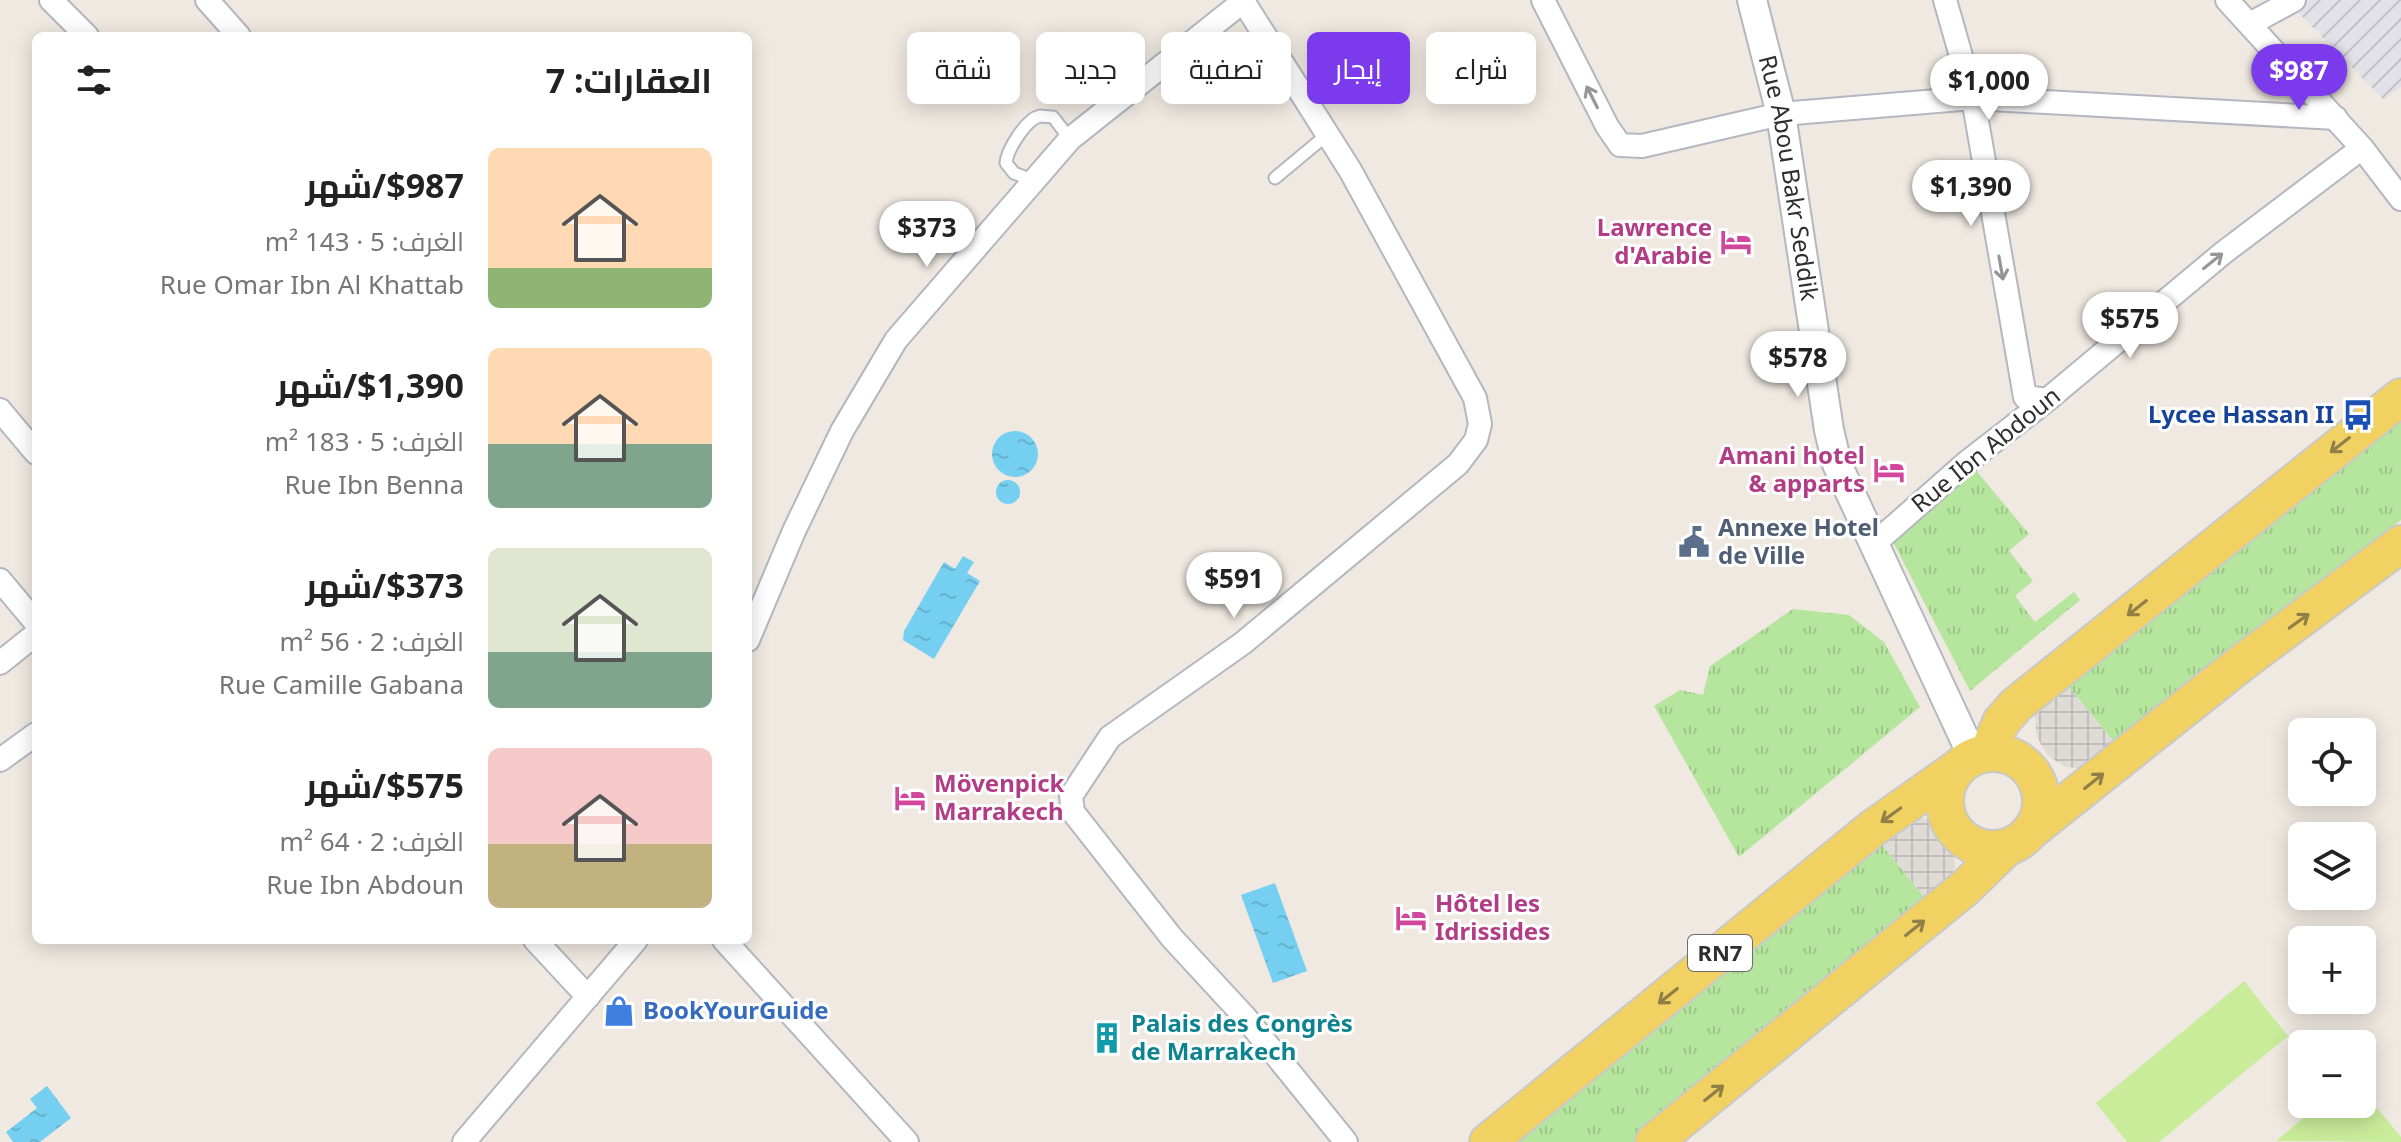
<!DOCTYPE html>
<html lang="ar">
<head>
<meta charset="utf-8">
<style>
  :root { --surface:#fff; --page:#f6f6f6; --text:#222; --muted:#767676; --accent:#7c3aed }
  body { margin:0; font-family:"Noto Sans",Cairo,sans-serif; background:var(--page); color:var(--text); direction:rtl; height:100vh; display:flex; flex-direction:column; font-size:30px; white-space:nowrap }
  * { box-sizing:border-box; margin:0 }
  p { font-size:26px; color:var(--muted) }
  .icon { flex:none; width:44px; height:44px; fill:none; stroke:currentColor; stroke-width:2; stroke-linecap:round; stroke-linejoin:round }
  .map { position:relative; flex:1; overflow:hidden; direction:ltr }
  .side { position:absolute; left:32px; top:32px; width:720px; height:912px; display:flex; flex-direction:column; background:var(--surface); border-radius:12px; box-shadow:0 4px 20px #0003; direction:rtl }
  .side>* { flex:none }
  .banner { position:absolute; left:776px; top:32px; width:760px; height:72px; direction:rtl; display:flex; gap:16px }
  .controls { position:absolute; left:2288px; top:718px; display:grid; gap:16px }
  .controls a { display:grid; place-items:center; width:88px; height:88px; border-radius:12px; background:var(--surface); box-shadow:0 4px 20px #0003; font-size:40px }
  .price { position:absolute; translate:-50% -68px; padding:0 18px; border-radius:28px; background:#fff; color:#222; font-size:26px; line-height:52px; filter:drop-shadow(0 2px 4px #0008) }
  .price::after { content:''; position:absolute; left:50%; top:48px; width:24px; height:18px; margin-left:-12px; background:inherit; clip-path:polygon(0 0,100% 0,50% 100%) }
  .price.on { background:var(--accent); color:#fff }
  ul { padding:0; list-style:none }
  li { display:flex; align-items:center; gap:24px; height:200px; padding:0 40px }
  li span { display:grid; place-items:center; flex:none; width:224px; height:160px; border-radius:12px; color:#555 }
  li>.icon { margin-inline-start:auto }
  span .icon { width:96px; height:96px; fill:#fffc; stroke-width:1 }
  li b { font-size:34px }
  h2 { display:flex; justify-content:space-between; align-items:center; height:96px; padding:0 40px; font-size:34px }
  .chip { padding:0 28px; border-radius:12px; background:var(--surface); box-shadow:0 4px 20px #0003; font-size:28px; line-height:72px }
  .chip.on { background:var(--accent); color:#fff }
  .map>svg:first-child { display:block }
</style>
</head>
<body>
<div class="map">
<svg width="2401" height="1142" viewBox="0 0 2401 1142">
  <defs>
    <pattern id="industrial-furrows" width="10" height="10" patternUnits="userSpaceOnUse" patternTransform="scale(2)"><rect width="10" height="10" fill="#e3e1e8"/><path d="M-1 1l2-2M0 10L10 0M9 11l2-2" fill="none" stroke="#c3c1c7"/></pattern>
    <pattern id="grass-tufts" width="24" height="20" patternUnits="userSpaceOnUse" patternTransform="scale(2)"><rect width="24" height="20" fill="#b6e59e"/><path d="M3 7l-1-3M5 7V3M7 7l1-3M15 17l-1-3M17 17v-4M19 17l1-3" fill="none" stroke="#9dc588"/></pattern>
    <pattern id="plaza-grid" width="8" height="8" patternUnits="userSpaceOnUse" patternTransform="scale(2)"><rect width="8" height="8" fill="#dfdcd8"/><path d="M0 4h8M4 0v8" fill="none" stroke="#c0bdba"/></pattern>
    <pattern id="water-ripples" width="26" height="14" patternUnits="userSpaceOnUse" patternTransform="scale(2)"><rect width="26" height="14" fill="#75cff0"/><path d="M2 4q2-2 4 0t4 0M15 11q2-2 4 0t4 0" fill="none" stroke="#66b2ce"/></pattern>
  </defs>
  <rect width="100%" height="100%" fill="#efe9e1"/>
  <path fill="url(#industrial-furrows)" d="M 2286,0 L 2401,0 L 2401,87 L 2384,100 Z"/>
  <path fill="url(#grass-tufts)" d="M 2401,407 L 2401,520 L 2118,747 L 2063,680 Z
    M 1974,468 L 2029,534 L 2009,551 L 2033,581 L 2015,596 L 2035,622 L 2074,592 L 2080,600 L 1970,691 L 1894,544 L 1898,532 Z
    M 1793,609 L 1849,615 L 1884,642 L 1920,707 L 1739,857 L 1654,706 L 1680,690 L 1703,695 L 1710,666 Z
    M 1874,835 L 1930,904 L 1635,1142 L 1496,1142 Z"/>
  <path fill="#c9ec9a" d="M 2244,981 L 2288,1036 L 2159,1142 L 2127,1142 L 2096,1103 Z
    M 2362,1090 L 2401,1137 L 2401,1142 L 2276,1141 L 2320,1104 L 2362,1104 Z"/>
  <path fill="url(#plaza-grid)" d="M 2063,680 L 2118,747 L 2086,769 L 2066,767 L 2057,762 L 2047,755 L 2036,735 L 2035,711 Z
    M 1912,816 L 1931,820 L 1946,830 L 1954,845 L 1955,867 L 1951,882 L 1930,904 L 1874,835 Z"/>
  <path fill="url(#water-ripples)" d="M992 454a23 23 0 1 1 46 0a23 23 0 1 1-46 0Z
    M996 492a12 12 0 1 1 24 0a12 12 0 1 1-24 0Z
    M 963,556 L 974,562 L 967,573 L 980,581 L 934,659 L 903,640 L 904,631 L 944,562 L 955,569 Z
    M 1275,883 L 1307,971 L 1273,983 L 1241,895 Z
    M 47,1086 L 71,1118 L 40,1142 L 13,1142 L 6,1132 L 37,1108 L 30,1099 Z"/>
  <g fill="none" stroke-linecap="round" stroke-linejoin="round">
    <defs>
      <path id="service" d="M 1275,178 L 1329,133
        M 1035,181 L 1014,173 L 1006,163 C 1007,150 1026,119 1040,116 C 1041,116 1051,117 1053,117 L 1070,139"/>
      <path id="minor" d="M 51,0 L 87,36
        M 207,0 L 239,36
        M 1543,0 L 1607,126 L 1620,145 L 1642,146 L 1781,114 L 1973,98 L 2336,118
        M 1945,0 L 1973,98 L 2025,397 L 2047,400
        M 2227,0 L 2362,148 L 2401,199
        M 1243,1 L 1350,170 L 1475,398 L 1480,424 L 1476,440 L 1458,464 L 1243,643 L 1110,737 L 1071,796 L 1073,812 L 1172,938 L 1245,1017 L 1346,1142
        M 2250,24 L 2294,0
        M 0,410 L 36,453
        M 1874,544 L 1966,463 L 2047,400 L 2223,253 L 2362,148
        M 0,580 L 36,623
        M 748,640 L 794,531 L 842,431 L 896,340 L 1070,139 L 1245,0
        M 0,663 L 36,634
        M 0,760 L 36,734
        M 535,940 L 588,997
        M 724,940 L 907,1142
        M 464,1142 L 636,940"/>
      <g id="tertiary">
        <path id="s1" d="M 1752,0 L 1781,114 L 1829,430 L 1837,464 L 1973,757"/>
      </g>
      <path id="primary" d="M1945 801a48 48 0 1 1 96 0a48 48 0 1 1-96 0Z
        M 1988,753 L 2001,722 L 2016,705 L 2401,397
        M 2033,829 L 2239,665 L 2401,544
        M 1488,1142 L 1873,828 L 1955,770
        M 1654,1142 L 1966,887 L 2007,847"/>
    </defs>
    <use href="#service" stroke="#b4b7c1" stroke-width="15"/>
    <use href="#minor" stroke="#b4b7c1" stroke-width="26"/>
    <use href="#tertiary" stroke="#b4b7c1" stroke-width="32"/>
    <use href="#primary" stroke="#c9c9c9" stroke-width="40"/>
    <use href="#service" stroke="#fff" stroke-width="11"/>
    <use href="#minor" stroke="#fff" stroke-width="22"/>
    <use href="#tertiary" stroke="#fff" stroke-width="28"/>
    <use href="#primary" stroke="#f2d163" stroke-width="36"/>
  </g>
  <defs><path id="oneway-shaft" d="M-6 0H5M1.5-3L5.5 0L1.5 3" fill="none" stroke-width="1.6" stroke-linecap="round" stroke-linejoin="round" transform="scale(2)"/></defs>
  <g stroke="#969696">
    <use href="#oneway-shaft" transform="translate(1592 97) rotate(-117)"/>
    <use href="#oneway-shaft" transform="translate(2213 261) rotate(-39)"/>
    <use href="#oneway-shaft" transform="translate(2001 268) rotate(80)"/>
  </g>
  <g stroke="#908048">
    <use href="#oneway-shaft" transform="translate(2340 445) rotate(142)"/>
    <use href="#oneway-shaft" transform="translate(2137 608) rotate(142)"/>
    <use href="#oneway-shaft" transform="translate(2299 621) rotate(-36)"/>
    <use href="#oneway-shaft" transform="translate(2094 781) rotate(-39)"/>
    <use href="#oneway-shaft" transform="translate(1891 815) rotate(144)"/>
    <use href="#oneway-shaft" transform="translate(1915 928) rotate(-39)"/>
    <use href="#oneway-shaft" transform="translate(1668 996) rotate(141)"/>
    <use href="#oneway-shaft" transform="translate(1714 1093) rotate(-39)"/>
  </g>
  <defs>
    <symbol id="hotel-bare" viewBox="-9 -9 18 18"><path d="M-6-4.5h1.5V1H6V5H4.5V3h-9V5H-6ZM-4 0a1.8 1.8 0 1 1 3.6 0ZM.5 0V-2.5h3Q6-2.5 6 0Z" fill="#d1479c" stroke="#fff" stroke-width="2.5" paint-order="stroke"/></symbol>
    <symbol id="bus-bare" viewBox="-9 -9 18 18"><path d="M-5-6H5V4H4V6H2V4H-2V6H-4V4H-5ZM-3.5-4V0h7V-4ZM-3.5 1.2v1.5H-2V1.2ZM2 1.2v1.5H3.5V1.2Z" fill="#1a4fb4" stroke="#fff" stroke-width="2.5" paint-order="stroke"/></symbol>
    <symbol id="civic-bare" viewBox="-9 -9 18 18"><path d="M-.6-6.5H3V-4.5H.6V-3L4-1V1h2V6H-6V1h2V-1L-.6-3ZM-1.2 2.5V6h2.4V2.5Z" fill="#5c6f8a" stroke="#fff" stroke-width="2.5" paint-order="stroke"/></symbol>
    <symbol id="shop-bare" viewBox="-9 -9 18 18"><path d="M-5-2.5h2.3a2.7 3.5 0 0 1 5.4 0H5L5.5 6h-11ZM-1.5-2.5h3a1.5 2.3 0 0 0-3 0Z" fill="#3f7fe0" stroke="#fff" stroke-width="2.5" paint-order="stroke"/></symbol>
    <symbol id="building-bare" viewBox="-9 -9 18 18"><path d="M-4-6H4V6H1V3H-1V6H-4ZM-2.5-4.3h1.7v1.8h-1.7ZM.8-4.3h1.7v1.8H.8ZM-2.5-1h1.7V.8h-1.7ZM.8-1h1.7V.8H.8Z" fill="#0f9aa8" stroke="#fff" stroke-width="2.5" paint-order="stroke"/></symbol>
  </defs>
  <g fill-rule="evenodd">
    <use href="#hotel-bare" x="1714" y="220" width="44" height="44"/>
    <use href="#bus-bare" x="2336" y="393" width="44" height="44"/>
    <use href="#hotel-bare" x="1867" y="448" width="44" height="44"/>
    <use href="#civic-bare" x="1672" y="520" width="44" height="44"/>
    <use href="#hotel-bare" x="888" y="776" width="44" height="44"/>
    <use href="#hotel-bare" x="1389" y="896" width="44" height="44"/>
    <use href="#shop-bare" x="597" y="989" width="44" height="44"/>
    <use href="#building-bare" x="1085" y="1016" width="44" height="44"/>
  </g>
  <g text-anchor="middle" stroke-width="6" stroke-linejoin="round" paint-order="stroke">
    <rect fill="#fff" stroke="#6d6d6d" stroke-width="2" x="1688" y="935" width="64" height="36" rx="6"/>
    <g font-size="22" font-weight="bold" fill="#2e2e2e">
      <text x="1720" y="961">RN7</text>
    </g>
    <g font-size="24" fill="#2e2e2e" stroke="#fff">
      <text dy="8" stroke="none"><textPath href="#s1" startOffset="182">Rue Abou Bakr Seddik</textPath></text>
      <text transform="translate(1986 450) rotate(-39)" y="8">Rue Ibn Abdoun</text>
    </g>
    <g font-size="24" font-weight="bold" fill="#b23c85" stroke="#fff" text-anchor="end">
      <text x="1712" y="236">Lawrence<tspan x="1712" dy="28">d'Arabie</tspan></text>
      <text x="1865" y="464">Amani hotel<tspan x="1865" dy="28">&amp; apparts</tspan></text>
      <text x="934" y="792" text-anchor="start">Mövenpick<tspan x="934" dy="28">Marrakech</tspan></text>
      <text x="1435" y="912" text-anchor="start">Hôtel les<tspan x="1435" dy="28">Idrissides</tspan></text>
    </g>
    <g font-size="24" font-weight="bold" fill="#164399" stroke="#fff" text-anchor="end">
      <text x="2334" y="423">Lycee Hassan II</text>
    </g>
    <g font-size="24" font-weight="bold" fill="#4e5e75" stroke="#fff" text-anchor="start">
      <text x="1718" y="536">Annexe Hotel<tspan x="1718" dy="28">de Ville</tspan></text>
    </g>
    <g font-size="24" font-weight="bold" fill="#366cbe" stroke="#fff" text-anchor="start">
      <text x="643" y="1019">BookYourGuide</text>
    </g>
    <g font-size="24" font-weight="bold" fill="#0d838f" stroke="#fff" text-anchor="start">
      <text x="1131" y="1032">Palais des Congrès<tspan x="1131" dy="28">de Marrakech</tspan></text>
    </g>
  </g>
</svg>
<div class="controls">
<a><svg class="icon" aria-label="locate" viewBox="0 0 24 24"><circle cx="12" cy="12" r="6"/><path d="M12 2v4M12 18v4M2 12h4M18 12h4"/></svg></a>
<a><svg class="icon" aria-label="layers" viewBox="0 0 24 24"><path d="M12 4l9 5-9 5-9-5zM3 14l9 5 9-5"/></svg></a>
<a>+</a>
<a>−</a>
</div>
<b class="price on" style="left:2299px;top:112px">$987</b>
<b class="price" style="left:1989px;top:122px">$1,000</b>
<b class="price" style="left:1971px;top:228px">$1,390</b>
<b class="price" style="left:927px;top:269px">$373</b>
<b class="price" style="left:2130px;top:360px">$575</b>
<b class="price" style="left:1798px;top:399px">$578</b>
<b class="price" style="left:1234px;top:620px">$591</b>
<div class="banner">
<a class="chip">شراء</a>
<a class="chip on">إيجار</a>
<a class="chip">تصفية</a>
<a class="chip">جديد</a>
<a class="chip">شقة</a>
</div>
<section class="side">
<h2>العقارات: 7<svg class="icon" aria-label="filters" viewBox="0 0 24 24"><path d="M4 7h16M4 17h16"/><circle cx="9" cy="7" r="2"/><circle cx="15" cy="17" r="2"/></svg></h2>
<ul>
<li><span style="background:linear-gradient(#ffd9b3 75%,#8fb573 0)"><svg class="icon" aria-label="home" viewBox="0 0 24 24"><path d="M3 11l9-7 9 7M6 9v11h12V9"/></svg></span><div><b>$987/شهر</b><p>الغرف: 5 · 143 m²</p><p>Rue Omar Ibn Al Khattab</p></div></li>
<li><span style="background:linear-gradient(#ffd9b3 60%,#7fa58c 0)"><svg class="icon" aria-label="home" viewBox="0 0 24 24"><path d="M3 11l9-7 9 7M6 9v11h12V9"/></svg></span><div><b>$1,390/شهر</b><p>الغرف: 5 · 183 m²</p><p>Rue Ibn Benna</p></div></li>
<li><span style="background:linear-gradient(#dfe7d0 65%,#7fa58c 0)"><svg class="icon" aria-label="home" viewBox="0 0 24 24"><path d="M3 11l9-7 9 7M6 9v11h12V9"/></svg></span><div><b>$373/شهر</b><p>الغرف: 2 · 56 m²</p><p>Rue Camille Gabana</p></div></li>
<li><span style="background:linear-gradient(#f6c9c9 60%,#c2b280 0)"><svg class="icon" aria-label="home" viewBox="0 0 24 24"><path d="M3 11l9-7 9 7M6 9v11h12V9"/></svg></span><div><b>$575/شهر</b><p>الغرف: 2 · 64 m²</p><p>Rue Ibn Abdoun</p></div></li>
</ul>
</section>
</div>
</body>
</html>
